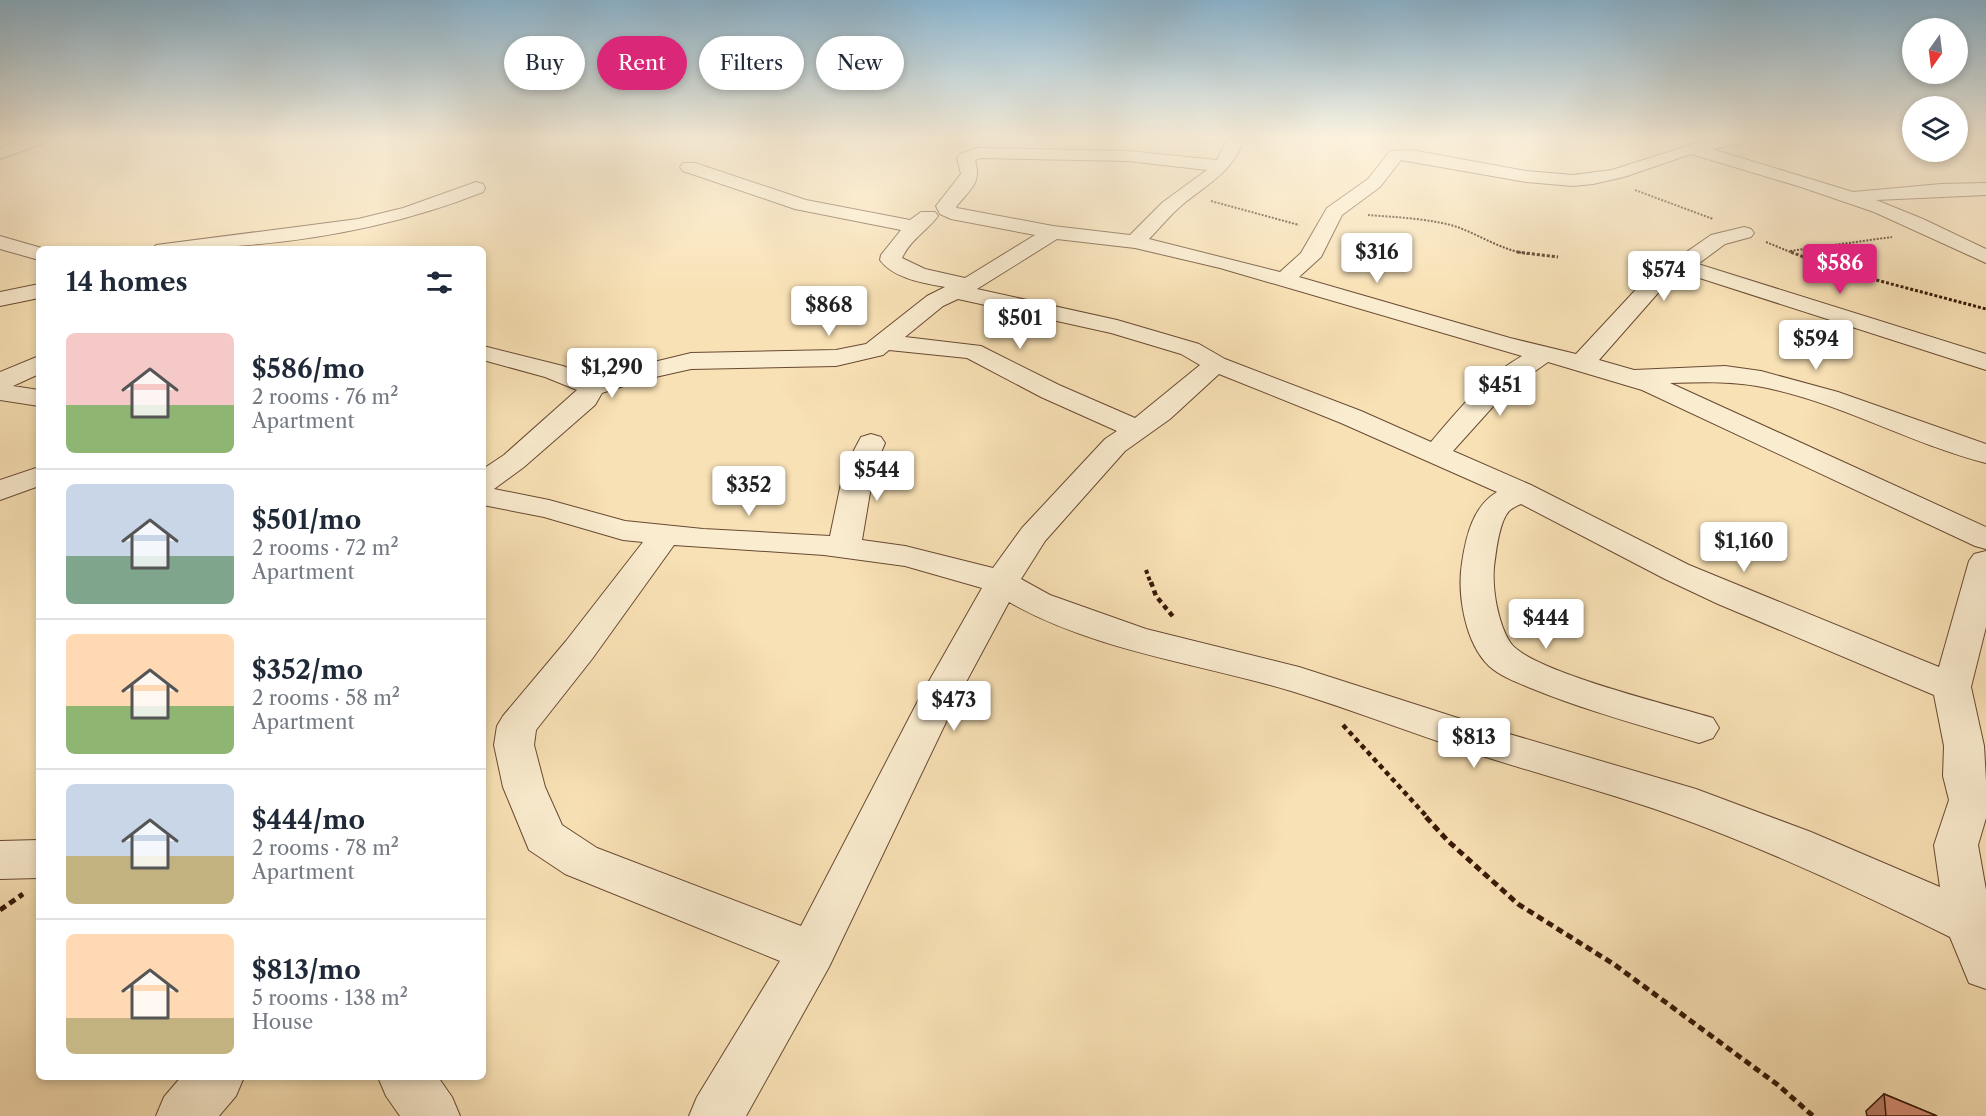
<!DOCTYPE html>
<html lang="en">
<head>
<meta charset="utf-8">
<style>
  :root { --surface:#fff; --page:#f2f2f3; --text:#1f2937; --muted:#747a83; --line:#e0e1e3; --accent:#db2777 }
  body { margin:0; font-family:"Libre Caslon Text",serif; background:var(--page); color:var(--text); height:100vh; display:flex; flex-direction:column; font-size:22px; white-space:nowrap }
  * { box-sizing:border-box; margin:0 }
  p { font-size:20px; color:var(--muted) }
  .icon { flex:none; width:33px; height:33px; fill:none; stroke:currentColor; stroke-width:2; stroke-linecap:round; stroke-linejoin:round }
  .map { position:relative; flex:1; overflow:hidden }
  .drawer { position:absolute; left:36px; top:246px; width:450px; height:834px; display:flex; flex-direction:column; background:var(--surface); border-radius:9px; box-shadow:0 3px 9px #0003 }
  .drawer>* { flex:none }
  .guide { position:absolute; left:504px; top:36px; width:570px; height:54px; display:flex; gap:12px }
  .needle { width:39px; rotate:194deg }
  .tools { position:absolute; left:1902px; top:18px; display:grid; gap:12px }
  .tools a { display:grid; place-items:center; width:66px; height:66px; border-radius:50%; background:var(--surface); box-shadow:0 3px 9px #0003; font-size:30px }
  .price { position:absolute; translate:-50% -51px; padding:0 14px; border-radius:6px; background:#fff; color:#222; font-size:20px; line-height:39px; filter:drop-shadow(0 2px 3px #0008) }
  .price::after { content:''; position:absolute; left:50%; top:36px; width:18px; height:14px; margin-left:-9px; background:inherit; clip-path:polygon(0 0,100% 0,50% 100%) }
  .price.active { background:var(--accent); color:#fff }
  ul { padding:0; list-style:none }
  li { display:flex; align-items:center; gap:18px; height:150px; padding:0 30px }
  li+li { border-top:2px solid var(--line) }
  li span { display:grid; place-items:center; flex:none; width:168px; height:120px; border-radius:9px; color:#555 }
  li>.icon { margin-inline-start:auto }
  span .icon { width:72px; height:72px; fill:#fffc; stroke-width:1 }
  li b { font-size:26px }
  h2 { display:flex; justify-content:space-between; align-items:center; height:72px; padding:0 30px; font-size:26px }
  .pill { padding:0 21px; border-radius:27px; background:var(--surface); box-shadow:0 3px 9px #0003; font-size:21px; line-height:54px }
  .pill.active { background:var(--accent); color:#fff }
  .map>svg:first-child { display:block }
</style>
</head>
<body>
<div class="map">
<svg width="1986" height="1116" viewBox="0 0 1986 1116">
  <rect width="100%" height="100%" fill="#f8e1b5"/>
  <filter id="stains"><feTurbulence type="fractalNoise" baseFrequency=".00333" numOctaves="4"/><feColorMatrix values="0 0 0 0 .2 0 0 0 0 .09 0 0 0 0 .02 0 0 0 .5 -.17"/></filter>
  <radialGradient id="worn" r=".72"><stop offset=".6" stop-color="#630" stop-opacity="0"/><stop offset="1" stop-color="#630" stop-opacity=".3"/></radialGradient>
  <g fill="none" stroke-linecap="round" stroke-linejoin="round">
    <defs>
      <path id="minor" d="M 25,138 L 49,138 L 47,142 L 0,159 L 0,148 Z
        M 1228,138 L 1244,138 C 1234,172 1207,184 1182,205 C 1170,215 1160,228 1149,239 L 1280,272 L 1301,253 L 1327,208 L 1368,179 L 1390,151 L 1411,150 L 1526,171 L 1573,175 L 1612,170 L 1703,141 L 1752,138 L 1750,142 L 1712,149 L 1853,192 L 1941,184 L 1986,183 L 1986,195 L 1876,200 L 1923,219 L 1986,249 L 1986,263 L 1874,212 L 1801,187 L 1691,154 L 1624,177 L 1593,184 L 1573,186 L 1526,182 L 1401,160 L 1380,187 L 1342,215 L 1321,257 L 1299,277 L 1510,338 L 1576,354 L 1642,283 L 1711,235 L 1744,227 L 1751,229 L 1754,233 L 1751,237 L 1725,244 L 1698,264 L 1986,354 L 1986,370 L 1684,273 L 1658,293 L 1599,360 L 1634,370 L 1725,366 L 1761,371 L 1838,392 L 1986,444 L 1986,463 C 1908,443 1836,400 1757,386 C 1728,381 1700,382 1670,383 L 1986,527 L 1986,549 L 1975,546 L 1642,390 L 1548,362 L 1507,391 L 1453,451 L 1531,485 L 1689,565 L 1939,667 L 1969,561 L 1974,554 L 1986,551 L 1986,627 L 1971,687 L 1984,746 L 1986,781 L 1986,818 L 1978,845 L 1986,890 L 1986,989 L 1969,983 L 1950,937 C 1858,892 1765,848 1669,814 C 1603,791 1534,773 1467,751 C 1409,732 1350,709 1291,691 C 1198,663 1095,651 1009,602 L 958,697 L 829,967 L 746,1116 L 689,1116 L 697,1097 L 780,961 L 565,874 L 529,850 L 503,787 L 494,745 L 497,726 L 503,716 L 566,641 L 643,542 L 623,540 L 544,517 L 483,505 L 483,469 L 504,455 L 577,390 L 545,377 L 483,360 L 483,346 L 563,366 L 595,379 L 625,369 L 691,353 L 836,350 L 866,344 L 927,296 L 945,287 C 924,283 894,279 880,260 L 881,255 L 901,230 L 795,209 L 683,171 L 680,167 L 683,163 L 695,163 L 806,200 L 910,220 L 921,212 L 935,212 L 938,216 C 927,231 910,240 902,258 L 925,269 L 965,278 L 1035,235 L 951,219 L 940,214 L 936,206 L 961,174 L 957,158 L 960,154 L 977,148 L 1128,151 L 1217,160 ZM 980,158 L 1128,161 L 1207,170 L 1163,202 L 1130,235 L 1053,226 L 957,208 L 956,207 C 970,189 982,184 975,160 ZM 1057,239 L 1135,248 L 1220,268 L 1522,356 C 1486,376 1458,410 1431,442 L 1361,411 L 1225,359 L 1199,344 L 1117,320 L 977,289 ZM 958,299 L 1111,333 L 1181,354 L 1200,365 L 1135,418 L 1059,385 L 981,346 L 905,337 L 943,306 ZM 889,350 L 967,358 L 1041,397 L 1117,431 L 1105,439 L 1022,528 L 993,568 L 905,546 L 862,540 L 874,469 L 885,443 L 881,437 L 871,434 L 861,437 L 844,469 L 830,536 L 703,529 L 625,521 L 549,500 L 494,489 L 524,467 L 595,405 L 602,393 L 642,380 L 691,369 L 836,366 L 883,355 ZM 1219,374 L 1341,423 L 1497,492 C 1473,506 1466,536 1462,563 C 1457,594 1465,643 1489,666 C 1501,677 1519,683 1533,689 C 1587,711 1643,726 1699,743 L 1713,738 L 1719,728 L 1713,718 C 1675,706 1528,671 1510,642 C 1498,623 1492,589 1494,567 C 1496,552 1499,522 1509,511 C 1512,508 1517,506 1521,504 L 1665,579 L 1718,604 L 1934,695 L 1944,746 L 1943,776 L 1949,800 L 1934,845 L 1940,887 L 1811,832 L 1696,789 L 1489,728 L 1299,667 L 1146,629 L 1050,595 L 1021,579 L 1045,541 L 1125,451 L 1170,419 ZM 674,545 L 824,555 L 905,566 L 982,588 L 920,697 L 801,926 L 597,848 L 562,825 L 545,787 L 534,745 L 536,730 L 592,659 Z
        M 476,182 L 483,184 L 485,188 L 483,192 C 377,234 265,249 153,249 L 156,245 L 358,219 L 403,208 Z
        M 0,236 L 45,249 L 39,249 L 39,260 L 0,249 Z
        M 39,284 L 39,298 L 0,306 L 0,292 Z
        M 39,356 L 39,374 L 13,386 L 39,390 L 39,406 L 0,400 L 0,372 Z
        M 39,467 L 39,486 L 0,500 L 0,480 Z
        M 39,840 L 39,878 L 0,879 L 0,841 Z
        M 181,1077 L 244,1077 L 236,1096 L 219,1116 L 156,1116 L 164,1097 Z
        M 378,1077 L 438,1077 L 452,1097 L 460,1116 L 400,1116 L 386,1096 Z"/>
    </defs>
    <use href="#minor" stroke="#694a32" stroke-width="2"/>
    <path stroke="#391806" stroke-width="2" stroke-dasharray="2 1.5" stroke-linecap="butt" d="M 1635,190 L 1713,219
      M 1211,201 L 1299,225
      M 1368,215 C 1394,217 1436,219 1460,228 C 1483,237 1504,251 1529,254
      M 1766,242 L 1795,254
      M 1790,251 L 1892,237"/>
    <path stroke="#391806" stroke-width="3" stroke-dasharray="3 2" stroke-linecap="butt" d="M 1517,252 L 1558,257
      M 1791,252 L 1831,268 L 1986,309"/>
    <path stroke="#391806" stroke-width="4" stroke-dasharray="4 3" stroke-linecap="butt" d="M 1146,570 L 1151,584"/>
    <path stroke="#391806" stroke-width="4.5" stroke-dasharray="5 4" stroke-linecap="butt" d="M 1151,582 L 1156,596 L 1175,619
      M 1343,725 L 1428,818"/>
    <path stroke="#391806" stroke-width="5" stroke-dasharray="7 4.5" stroke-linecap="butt" d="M 1426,817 L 1448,841 L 1518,904 L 1615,965 L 1778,1085 L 1813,1116
      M 0,910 L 23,894"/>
    <use href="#minor" fill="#faeccf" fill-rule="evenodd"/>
  </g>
  <path fill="#ba7c68" stroke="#391806" stroke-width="1.5" d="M 1884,1094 L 1937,1116 L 1867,1116 L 1866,1111 Z"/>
  <path fill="#d89079" stroke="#391806" stroke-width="1.5" d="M 1884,1094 L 1937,1116 L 1886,1116 Z"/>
  <linearGradient id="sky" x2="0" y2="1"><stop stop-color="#8bb7d3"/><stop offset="0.47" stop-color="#fcf2de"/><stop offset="1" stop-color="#fcf2de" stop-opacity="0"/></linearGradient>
  <rect width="1986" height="295" fill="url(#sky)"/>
  <rect width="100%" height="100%" filter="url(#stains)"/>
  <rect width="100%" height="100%" fill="url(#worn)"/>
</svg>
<div class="tools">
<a><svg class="needle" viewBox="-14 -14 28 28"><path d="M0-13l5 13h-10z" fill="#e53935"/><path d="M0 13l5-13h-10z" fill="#747a83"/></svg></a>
<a><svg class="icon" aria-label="layers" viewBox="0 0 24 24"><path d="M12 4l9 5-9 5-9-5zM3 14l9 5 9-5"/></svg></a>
</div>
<b class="price" style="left:1377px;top:284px">$316</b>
<b class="price active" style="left:1840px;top:295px">$586</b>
<b class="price" style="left:1664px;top:302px">$574</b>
<b class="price" style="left:829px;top:337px">$868</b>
<b class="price" style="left:1020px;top:350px">$501</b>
<b class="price" style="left:1816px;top:371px">$594</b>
<b class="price" style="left:612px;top:399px">$1,290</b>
<b class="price" style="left:1500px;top:417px">$451</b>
<b class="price" style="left:877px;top:502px">$544</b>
<b class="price" style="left:749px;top:517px">$352</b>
<b class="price" style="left:1744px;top:573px">$1,160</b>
<b class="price" style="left:1546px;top:650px">$444</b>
<b class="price" style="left:954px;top:732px">$473</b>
<b class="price" style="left:1474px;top:769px">$813</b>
<div class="guide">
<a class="pill">Buy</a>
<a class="pill active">Rent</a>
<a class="pill">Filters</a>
<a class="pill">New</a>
</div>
<section class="drawer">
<h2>14 homes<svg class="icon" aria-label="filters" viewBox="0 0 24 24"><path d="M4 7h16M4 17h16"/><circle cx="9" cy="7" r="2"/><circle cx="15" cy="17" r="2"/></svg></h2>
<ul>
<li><span style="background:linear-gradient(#f6c9c9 60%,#8fb573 0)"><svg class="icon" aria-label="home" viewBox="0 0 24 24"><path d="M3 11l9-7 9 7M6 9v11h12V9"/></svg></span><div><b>$586/mo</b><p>2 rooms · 76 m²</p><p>Apartment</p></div></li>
<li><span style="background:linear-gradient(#c9d6e8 60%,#7fa58c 0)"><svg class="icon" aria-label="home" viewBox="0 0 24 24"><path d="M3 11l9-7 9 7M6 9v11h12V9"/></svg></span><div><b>$501/mo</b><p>2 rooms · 72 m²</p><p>Apartment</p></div></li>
<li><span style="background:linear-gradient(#ffd9b3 60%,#8fb573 0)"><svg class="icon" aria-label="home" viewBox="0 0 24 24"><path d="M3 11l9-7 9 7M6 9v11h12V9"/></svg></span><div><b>$352/mo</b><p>2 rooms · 58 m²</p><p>Apartment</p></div></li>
<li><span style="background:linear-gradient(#c9d6e8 60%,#c2b280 0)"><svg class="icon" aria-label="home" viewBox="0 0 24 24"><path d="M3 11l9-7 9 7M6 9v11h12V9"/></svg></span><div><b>$444/mo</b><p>2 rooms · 78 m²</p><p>Apartment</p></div></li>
<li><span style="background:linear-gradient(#ffd9b3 70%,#c2b280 0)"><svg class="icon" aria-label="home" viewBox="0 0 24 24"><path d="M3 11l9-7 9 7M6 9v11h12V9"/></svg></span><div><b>$813/mo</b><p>5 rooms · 138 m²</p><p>House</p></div></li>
</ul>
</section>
</div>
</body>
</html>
